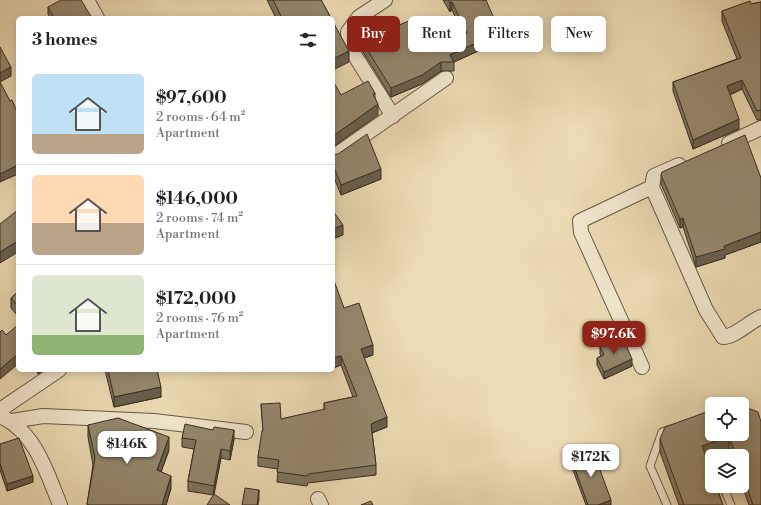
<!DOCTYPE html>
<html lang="en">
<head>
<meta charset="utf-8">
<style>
  :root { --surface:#fff; --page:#f2f2f2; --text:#202124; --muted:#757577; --line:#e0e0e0; --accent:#8f2418 }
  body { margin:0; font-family:"Libre Bodoni",serif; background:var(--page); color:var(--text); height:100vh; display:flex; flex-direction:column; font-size:15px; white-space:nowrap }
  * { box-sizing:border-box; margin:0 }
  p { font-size:13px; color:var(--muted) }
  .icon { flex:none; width:22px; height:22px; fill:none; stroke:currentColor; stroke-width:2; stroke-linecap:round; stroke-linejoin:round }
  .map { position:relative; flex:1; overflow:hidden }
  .panel { position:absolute; left:16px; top:16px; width:319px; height:356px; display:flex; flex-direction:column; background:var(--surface); border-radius:6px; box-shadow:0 2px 10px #0003 }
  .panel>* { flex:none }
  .banner { position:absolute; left:347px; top:16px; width:354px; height:36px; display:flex; gap:8px }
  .tools { position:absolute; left:705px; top:397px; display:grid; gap:8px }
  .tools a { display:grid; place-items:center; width:44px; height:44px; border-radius:6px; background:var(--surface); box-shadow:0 2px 10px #0003; font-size:20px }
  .price { position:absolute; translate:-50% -34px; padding:0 9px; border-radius:8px; background:#fff; color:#222; font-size:13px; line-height:26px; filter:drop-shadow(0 1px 2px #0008) }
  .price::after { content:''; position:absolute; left:50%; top:24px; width:12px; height:9px; margin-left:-6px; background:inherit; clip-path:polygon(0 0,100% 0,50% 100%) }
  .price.active { background:var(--accent); color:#fff }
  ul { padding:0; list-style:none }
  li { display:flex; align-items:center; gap:12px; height:100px; padding:0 16px }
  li+li { border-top:1px solid var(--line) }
  li span { display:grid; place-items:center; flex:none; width:112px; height:80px; border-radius:6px; color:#555 }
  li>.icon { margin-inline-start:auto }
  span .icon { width:48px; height:48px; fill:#fffc; stroke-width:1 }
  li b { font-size:17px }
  h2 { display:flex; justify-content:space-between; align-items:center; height:48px; padding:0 16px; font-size:17px }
  .chip { padding:0 14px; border-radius:6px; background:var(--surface); box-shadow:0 2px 10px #0003; font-size:14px; line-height:36px }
  .chip.active { background:var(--accent); color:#fff }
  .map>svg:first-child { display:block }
</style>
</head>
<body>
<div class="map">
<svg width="761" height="505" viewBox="0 0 761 505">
  <rect width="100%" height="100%" fill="#ecdcb5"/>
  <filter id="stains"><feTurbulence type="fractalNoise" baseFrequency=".005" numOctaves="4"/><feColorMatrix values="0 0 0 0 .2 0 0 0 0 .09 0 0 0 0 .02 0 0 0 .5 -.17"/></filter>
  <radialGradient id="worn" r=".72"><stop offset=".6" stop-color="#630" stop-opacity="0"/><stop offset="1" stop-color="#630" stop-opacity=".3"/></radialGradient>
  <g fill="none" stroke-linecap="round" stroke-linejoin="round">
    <defs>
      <path id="lane" d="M 723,486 L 731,505
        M 667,505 L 650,466 L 662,432 L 671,429"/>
      <path id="street" d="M 87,0 L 97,18
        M 385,0 L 359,17 L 348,32 L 350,48 L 393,116
        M 729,143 L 761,128
        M 333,157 L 446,78
        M 679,165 L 654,176 L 652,187 L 706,310 L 723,337 C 735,337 749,322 761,317
        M 642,367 L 581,232 L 580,221 L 652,187
        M 0,410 L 59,370
        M 0,416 C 35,431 47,473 60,505
        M 12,421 L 43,416 L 154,421 L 246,432
        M 318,499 L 321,505"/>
    </defs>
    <use href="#lane" stroke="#645946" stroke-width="9"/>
    <use href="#street" stroke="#645946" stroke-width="16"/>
    <use href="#lane" stroke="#f3e8cf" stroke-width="7"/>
    <use href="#street" stroke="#f3e8cf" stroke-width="14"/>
  </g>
  <path fill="#80755f" stroke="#362d21" d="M 267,0 L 321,0 L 331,18 L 276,18 Z
    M 443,0 L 483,0 L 500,41 L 454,62 L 454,71 L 441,71 L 422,84 L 391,97 L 358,44 L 358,35 L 387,30 L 429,49 L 464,35 L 452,10 L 450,12 Z
    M 761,2 L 761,120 L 757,120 L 742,89 L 730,95 L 739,129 L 693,149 L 673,91 L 673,82 L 737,59 L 722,21 L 722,11 Z
    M 48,7 L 92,18 L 50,18 L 48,14 Z
    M 333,155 L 381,179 L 341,195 L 333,175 Z
    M 661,175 L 761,178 L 761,242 L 725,255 L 725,258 L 696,267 L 683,227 L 680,228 L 661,184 Z
    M 18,292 L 18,316 L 11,308 L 11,298 Z
    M 344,308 L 373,355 L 364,358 L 387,427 L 372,433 L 376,465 L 376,475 L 308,483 L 307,486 L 277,482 L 278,469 L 258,466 L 258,457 L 263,431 L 261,404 L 281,419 L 324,410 L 324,403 L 353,397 L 341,365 L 333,368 Z
    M 600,347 L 632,366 L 604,379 L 597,365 L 597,358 L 601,356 L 600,354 Z
    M 36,370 L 43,370 L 38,374 Z
    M 105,370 L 157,370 L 161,397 L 114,407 Z
    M 88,425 L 169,450 L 161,472 L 171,488 L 166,505 L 87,505 L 93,465 L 88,437 Z
    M 742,434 L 761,505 L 749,505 L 742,486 L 742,456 L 731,456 L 729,449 L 706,457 L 723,505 L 679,505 L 660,452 L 660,439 Z
    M 182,438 L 234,439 L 230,460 L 221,458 L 213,495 L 188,491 L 188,481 L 194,449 L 182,447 Z
    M 0,444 L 33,482 L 7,491 L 0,470 Z
    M 570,455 L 611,505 L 586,505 L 570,462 Z"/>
  <path fill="#685f4d" stroke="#362d21" d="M 452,2 L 452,10 L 450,12 L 450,3 Z
    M 500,32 L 500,41 L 454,62 L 450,55 Z
    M 349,51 L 349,62 L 333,70 L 333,59 Z
    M 441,62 L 441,71 L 422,84 L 391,97 L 391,88 Z
    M 11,67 L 11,76 L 0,82 L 0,73 Z
    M 742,80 L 742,89 L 727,96 L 727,86 Z
    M 375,93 L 375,104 L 373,94 Z
    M 378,104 L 378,115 L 333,147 L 333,136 Z
    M 739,119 L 739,129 L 693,149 L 693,140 Z
    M 18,165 L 18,174 L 0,182 L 0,174 Z
    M 381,169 L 381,179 L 341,195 L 341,185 Z
    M 683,218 L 683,227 L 680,228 L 680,219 Z
    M 343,225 L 343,235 L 333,239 L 333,229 Z
    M 761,232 L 761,242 L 725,255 L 725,258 L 696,267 L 696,257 L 724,246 Z
    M 18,241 L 18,252 L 0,263 L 0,252 Z
    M 373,345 L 373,355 L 361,359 L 361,349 Z
    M 18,354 L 18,364 L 0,379 L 0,369 Z
    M 341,356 L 341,365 L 333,368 L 333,358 Z
    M 632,359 L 632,366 L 604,379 L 604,372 Z
    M 38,370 L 43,370 L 38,374 Z
    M 161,387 L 161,397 L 114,407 L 114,397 Z
    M 387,417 L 387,427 L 371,433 L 371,424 Z
    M 234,430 L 234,439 L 230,460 L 230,451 Z
    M 729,436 L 729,449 L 702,458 L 702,446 Z
    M 169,437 L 169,450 L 157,483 L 157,470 Z
    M 221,449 L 221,458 L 214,495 L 214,486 Z
    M 33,476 L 33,482 L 7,491 L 7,484 Z
    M 171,476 L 171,488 L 166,505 L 162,505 Z
    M 259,490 L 259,499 L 258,505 L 257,505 Z
    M 611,500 L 611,505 L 598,505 Z"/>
  <path fill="#95886e" stroke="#362d21" d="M 61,0 L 81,0 L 92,18 L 54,18 L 48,7 Z
    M 273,0 L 321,0 L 331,18 L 282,18 Z
    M 448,0 L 483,0 L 483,1 L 486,0 L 500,32 L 450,55 L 454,62 L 441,62 L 422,75 L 391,88 L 358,35 L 384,24 L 387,30 L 416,18 L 429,49 L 467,33 L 452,2 L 450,3 Z
    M 750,1 L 751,4 L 761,2 L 761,110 L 757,111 L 742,80 L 727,86 L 739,119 L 693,140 L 673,82 L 741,58 L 722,11 Z
    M 333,22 L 349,51 L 333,59 Z
    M 0,47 L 11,67 L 0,73 Z
    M 333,81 L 341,95 L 368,81 L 375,93 L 373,94 L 378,104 L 333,136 Z
    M 0,82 L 10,101 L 12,100 L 18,114 L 18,165 L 0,174 Z
    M 367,134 L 381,169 L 341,185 L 333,165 L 333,155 L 338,154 Z
    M 745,135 L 761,178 L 761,232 L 724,246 L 725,249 L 696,257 L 683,218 L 680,219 L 661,175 L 662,172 Z
    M 18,210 L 18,241 L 0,252 L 0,224 Z
    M 333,211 L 343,225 L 333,229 Z
    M 333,278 L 344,308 L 359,303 L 373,345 L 361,349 L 387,417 L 371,424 L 376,465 L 308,474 L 307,476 L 277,472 L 279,460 L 258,457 L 262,431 L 263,431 L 261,404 L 280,403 L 281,419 L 325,409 L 324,403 L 357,396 L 341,356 L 333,358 Z
    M 18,292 L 18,306 L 11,298 Z
    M 18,325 L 18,354 L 0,369 L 0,332 L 2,330 L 6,335 Z
    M 623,338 L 632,359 L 604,372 L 597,358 L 604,355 L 600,347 Z
    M 108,370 L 157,370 L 161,387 L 114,397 Z
    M 737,401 L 739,404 L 729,404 Z
    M 742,406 L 758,412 L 761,422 L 761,505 L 753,505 L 742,473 L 742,456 L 736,456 L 729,436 L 702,446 L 712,475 L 712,486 L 716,486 L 723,505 L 684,505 L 660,439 L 665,427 L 712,410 L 712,434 L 742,434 Z
    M 118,418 L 169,437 L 157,470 L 171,476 L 162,505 L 89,505 L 87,504 L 95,458 L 88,425 Z
    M 185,424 L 213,430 L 214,427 L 234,430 L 230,451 L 221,449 L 214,486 L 188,481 L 196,440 L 182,438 Z
    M 19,438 L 33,476 L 7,484 L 0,463 L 0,444 Z
    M 592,448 L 611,500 L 598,505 L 588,505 L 570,455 Z
    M 245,488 L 259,490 L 257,505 L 242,505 Z
    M 214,494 L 230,505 L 207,505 Z
    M 371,501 L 373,505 L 361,505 Z"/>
  <rect width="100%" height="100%" filter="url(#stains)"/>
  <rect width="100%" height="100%" fill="url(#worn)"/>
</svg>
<div class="tools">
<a><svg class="icon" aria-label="locate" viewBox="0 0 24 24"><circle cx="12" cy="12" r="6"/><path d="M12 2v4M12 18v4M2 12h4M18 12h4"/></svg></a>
<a><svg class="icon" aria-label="layers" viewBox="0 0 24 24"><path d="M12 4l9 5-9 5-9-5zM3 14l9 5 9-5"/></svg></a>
</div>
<b class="price active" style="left:614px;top:355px">$97.6K</b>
<b class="price" style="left:127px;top:465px">$146K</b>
<b class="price" style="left:591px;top:478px">$172K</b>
<div class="banner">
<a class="chip active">Buy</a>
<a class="chip">Rent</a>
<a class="chip">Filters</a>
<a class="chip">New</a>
</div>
<section class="panel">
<h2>3 homes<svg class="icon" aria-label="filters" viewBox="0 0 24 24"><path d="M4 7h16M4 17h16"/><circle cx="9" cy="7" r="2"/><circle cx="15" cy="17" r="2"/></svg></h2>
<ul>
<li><span style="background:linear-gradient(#bfe0f5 75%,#b9a48a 0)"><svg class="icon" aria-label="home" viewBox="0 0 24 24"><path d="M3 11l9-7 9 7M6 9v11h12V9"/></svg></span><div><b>$97,600</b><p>2 rooms · 64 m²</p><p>Apartment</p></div></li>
<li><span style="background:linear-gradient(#ffd9b3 60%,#b9a48a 0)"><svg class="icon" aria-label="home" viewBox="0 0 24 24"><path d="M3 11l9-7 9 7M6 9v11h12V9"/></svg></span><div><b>$146,000</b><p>2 rooms · 74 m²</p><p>Apartment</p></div></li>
<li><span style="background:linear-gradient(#dfe7d0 75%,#8fb573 0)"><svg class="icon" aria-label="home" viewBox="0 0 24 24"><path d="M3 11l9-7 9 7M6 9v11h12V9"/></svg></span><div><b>$172,000</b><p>2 rooms · 76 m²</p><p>Apartment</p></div></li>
</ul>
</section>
</div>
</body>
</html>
